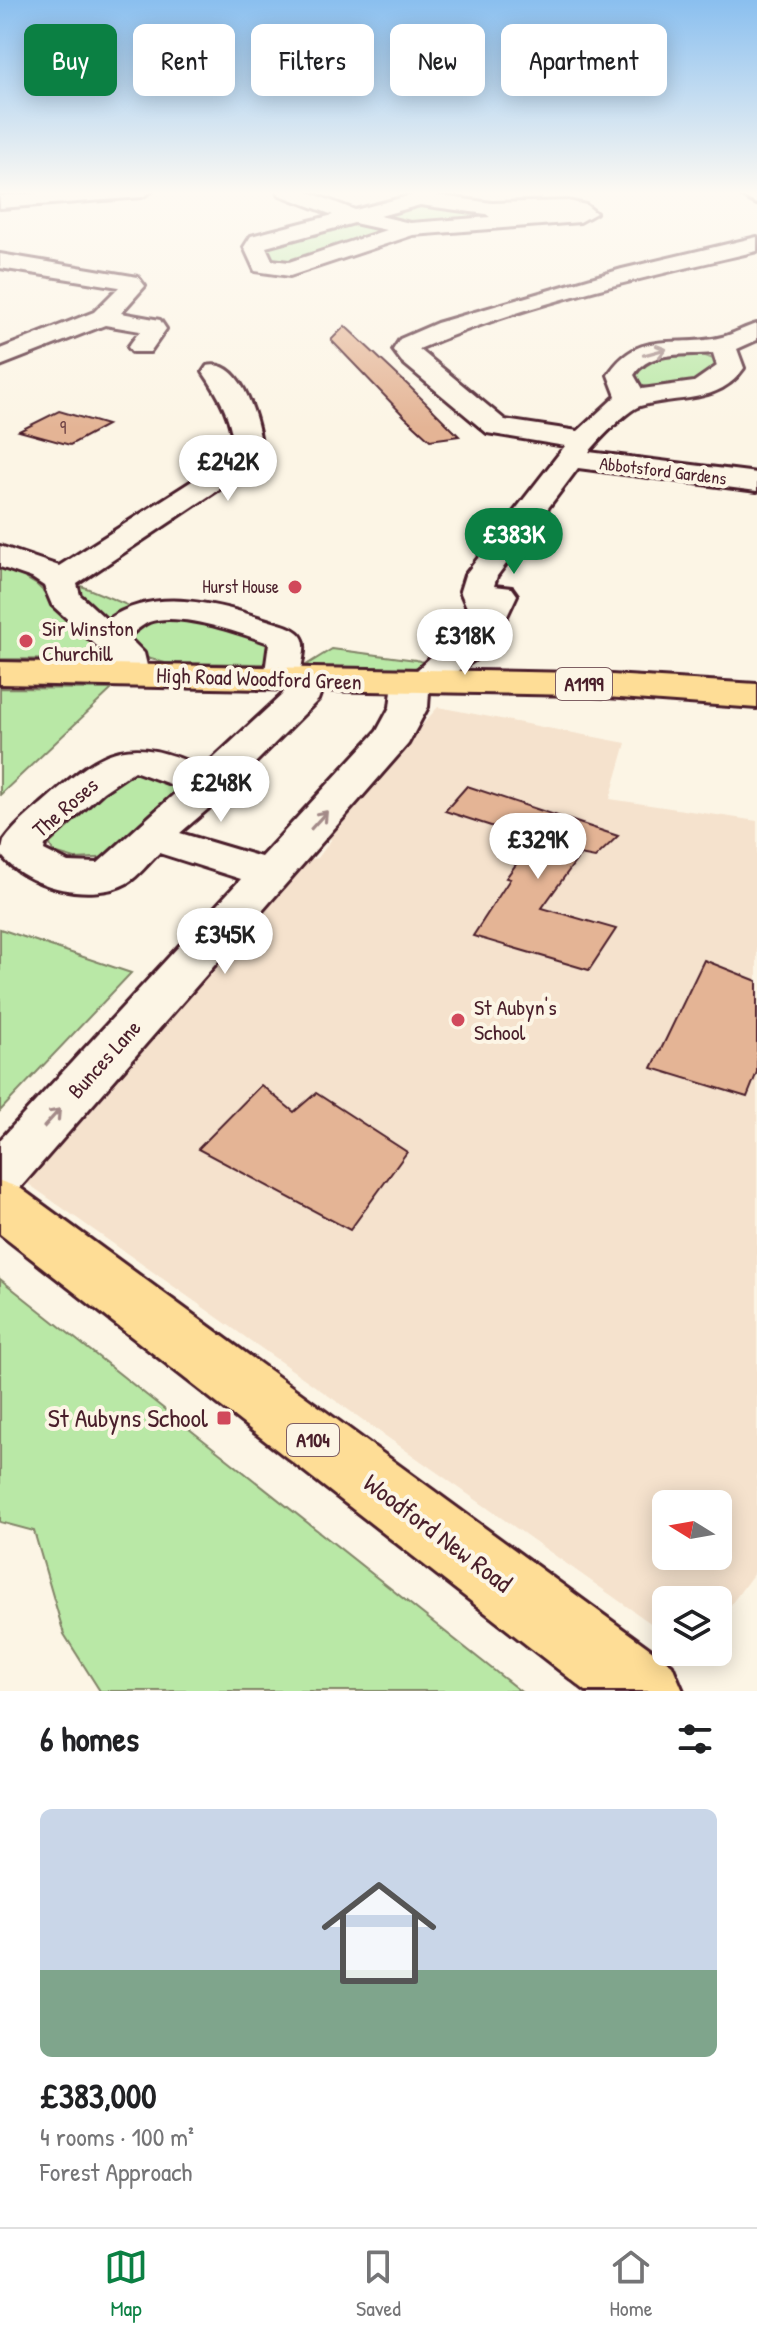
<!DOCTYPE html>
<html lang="en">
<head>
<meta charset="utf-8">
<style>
  :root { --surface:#fff; --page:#f6f6f6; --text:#202124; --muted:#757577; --line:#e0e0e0; --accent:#0b8043 }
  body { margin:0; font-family:"Patrick Hand",sans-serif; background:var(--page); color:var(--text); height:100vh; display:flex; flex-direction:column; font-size:30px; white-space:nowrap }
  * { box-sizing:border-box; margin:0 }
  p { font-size:26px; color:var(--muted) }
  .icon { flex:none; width:44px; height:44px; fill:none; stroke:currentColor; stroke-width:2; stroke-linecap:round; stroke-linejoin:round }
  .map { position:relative; height:1691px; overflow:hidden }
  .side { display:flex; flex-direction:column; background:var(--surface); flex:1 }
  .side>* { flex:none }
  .top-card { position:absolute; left:24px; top:24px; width:710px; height:72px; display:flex; gap:16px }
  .needle { width:52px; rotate:281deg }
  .fabs { position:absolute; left:652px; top:1490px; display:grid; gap:16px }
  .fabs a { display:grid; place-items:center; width:80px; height:80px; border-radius:12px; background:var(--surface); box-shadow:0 4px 20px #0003; font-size:40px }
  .price { position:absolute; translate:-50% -68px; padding:0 18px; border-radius:28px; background:#fff; color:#222; font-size:26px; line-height:52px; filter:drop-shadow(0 2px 4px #0008) }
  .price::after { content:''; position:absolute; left:50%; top:48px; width:24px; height:18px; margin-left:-12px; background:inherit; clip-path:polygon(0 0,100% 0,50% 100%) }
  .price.active { background:var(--accent); color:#fff }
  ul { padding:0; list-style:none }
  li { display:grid; align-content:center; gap:16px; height:424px; padding:0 40px }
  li+li { border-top:2px solid var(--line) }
  li span { display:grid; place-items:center; height:248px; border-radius:12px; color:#555 }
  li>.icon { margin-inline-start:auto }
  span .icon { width:144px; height:144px; fill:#fffc; stroke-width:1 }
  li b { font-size:34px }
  h2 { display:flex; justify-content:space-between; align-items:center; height:96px; padding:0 40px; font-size:34px }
  .tag { padding:0 28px; border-radius:12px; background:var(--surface); box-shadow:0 4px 20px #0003; font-size:28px; line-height:72px }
  .tag.active { background:var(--accent); color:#fff }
  .tabs { display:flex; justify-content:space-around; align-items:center; height:112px; border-top:2px solid var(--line); background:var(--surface); font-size:22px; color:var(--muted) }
  .tabs a { display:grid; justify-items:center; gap:4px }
  .tabs .active { color:var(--accent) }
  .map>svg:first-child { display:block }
</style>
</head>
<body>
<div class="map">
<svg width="757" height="1691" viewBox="0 0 757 1691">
  <rect width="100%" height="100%" fill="#fcf5e5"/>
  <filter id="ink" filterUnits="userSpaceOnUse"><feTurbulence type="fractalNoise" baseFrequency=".0125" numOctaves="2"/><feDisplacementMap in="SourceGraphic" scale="16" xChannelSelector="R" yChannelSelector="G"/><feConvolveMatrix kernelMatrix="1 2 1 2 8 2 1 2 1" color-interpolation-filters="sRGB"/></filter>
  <g filter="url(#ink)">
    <path fill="#f5e2cd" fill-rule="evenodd" d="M 438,707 L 626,743 L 610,799 L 757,821 L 757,1569 L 718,1622 L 718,1600 L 666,1600 L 666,1634 L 20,1178 L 299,861 L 318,858 L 331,840 L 327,832 ZM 666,1504 L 718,1504 L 718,1556 L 666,1556 Z"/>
    <path fill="#b9e8a6" stroke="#828468" stroke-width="2" d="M 418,202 L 480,208 L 495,217 L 411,223 L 384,214 Z
      M 347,220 L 392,228 L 291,264 L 273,263 L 265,246 Z
      M 695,352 L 721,362 L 705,382 C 682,385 648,398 632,377 C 647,354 669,354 695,352 Z
      M 0,563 L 37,585 L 108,654 L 103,658 L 92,660 L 0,659 Z
      M 76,585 L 84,587 L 132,607 L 114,625 L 71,599 Z
      M 170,614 L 272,641 L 277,661 L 266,664 L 165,663 L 144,657 L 126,641 L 128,629 Z
      M 332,649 L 416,660 L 427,663 L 405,672 L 303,667 Z
      M 0,688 L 112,689 L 0,795 Z
      M 126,765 L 189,780 L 117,857 L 75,859 L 54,853 L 45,835 Z
      M 0,929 L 131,973 L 0,1111 Z
      M 0,1279 L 520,1691 L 100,1691 L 64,1634 L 34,1531 L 0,1522 Z"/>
    <path fill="#e4b495" stroke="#4a1f2b" stroke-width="2" d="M 345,326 L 409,386 L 459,436 L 430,440 L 405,417 L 331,340 Z
      M 59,411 L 107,425 L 70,445 L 19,431 Z
      M 467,786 L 618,836 L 595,858 L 580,855 L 542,908 L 616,929 L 589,970 L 473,936 L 510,879 L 506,878 L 534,840 L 445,811 Z
      M 704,960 L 757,981 L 757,1072 L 747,1097 L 652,1068 Z
      M 261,1085 L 294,1112 L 316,1093 L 407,1152 L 350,1230 L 198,1149 Z"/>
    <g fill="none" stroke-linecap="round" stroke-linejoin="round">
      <defs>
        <path id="minor" d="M 63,191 L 152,191 L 142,197 L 0,208 L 0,196 Z
          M 277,191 L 306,191 L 355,210 L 420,193 L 492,203 L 568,201 L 586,205 L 596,213 L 580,222 L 413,235 L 290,276 L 255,271 L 244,247 L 251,236 L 333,215 L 280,195 ZM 420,205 L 486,214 L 490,217 L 410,223 L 380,216 ZM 354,223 L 386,230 L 289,262 L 272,260 L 266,247 Z
          M 732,191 L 757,191 L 757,204 Z
          M 757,237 L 757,251 C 647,277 522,304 419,349 L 505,420 L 578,431 L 616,396 L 608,375 C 639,327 677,349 722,337 C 734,334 745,327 757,324 L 757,340 L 737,349 L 744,368 C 719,405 677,395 640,406 C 628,409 598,441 589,452 L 757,473 L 757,491 L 578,468 L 497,576 L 494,586 L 512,588 L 517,595 L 492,648 L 461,669 L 439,690 L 429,692 L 428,707 L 408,744 L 19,1189 L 0,1195 L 0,1140 L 241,879 L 159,853 C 149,862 138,877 127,883 C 91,903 23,887 1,854 L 4,841 C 16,824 33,811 48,798 C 105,747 129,734 203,768 L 282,695 L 285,689 L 269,687 L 264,679 L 269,643 C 240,633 178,611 149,622 C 142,625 134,632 128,637 L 144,653 L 149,674 L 144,682 L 131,685 L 118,682 L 109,657 L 52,605 L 44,586 L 32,578 L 0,567 L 0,546 L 59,566 L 228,458 L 234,452 C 233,420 220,397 203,372 L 207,366 C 243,357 261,427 262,454 L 248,470 L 77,584 L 80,595 L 107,620 C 160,583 226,607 283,625 C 310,634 305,646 301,670 L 320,672 L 325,680 L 318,700 L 216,802 L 180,833 L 261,857 L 377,731 L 390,707 L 393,682 L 398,674 L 415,672 L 435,653 L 465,635 L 472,619 L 460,591 L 465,575 L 565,446 L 487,433 L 402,362 L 393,350 L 400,339 L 437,323 L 622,269 ZM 713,353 L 717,366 L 694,382 L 642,389 L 634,375 C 650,349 687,356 713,353 ZM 134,771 L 181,788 L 98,863 L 68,862 L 44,850 L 45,845 L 103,792 Z
          M 0,254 L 138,277 L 145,286 L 121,313 L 160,320 L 166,329 L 150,352 L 132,352 L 128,347 L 140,331 L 105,325 L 0,366 L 0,349 L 94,312 L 119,287 L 0,268 Z"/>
        <path id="major" d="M 0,662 L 579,673 L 757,684 L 757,708 L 579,695 L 0,684 Z
          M 0,1181 L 20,1188 L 672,1665 L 683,1691 L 586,1691 L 0,1234 Z"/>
      </defs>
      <use href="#minor" stroke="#4a1f2b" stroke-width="6"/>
      <use href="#major" stroke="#4a1f2b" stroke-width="6"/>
      <use href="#minor" fill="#fcf5e5" fill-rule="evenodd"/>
      <use href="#major" fill="#fedd96" fill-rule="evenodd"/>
    </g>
    <defs><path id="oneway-shaft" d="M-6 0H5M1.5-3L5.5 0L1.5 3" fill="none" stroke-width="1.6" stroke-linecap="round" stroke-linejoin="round" transform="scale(2)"/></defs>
    <g stroke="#a38a88">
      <use href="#oneway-shaft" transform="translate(655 352) rotate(-15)"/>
      <use href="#oneway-shaft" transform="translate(319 820) rotate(-48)"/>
      <use href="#oneway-shaft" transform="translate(52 1118) rotate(-48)"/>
    </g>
  </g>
  <linearGradient id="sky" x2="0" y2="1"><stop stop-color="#8abfef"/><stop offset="0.45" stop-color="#fefaf3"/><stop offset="1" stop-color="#fefaf3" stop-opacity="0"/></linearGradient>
  <rect width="757" height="428" fill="url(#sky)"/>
  <g fill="#d1495b" stroke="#fcf5e5" stroke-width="3">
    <circle cx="295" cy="587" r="8"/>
    <circle cx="26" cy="641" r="8"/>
    <circle cx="458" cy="1020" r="8"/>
    <rect x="216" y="1410" width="16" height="16" rx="4"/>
  </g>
  <g text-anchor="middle" stroke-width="8" stroke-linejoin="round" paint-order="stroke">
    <g font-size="18" fill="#704446">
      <text x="63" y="434">9</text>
    </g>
    <g font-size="18" fill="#4a1f2b" stroke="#fcf5e5">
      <text transform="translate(663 471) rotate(7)" y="6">Abbotsford Gardens</text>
    </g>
    <g font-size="18" fill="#4a1f2b" stroke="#fcf5e5" text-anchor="end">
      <text x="279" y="593">Hurst House</text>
    </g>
    <g fill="#fcf5e5" stroke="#7f5f63" stroke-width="2">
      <rect x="556" y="668" width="56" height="32" rx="6"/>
      <rect x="287" y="1424" width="52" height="32" rx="6"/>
    </g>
    <g font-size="20" font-weight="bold" fill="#4a1f2b">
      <text x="584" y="691">A1199</text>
      <text x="313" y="1447">A104</text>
    </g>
    <g font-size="22" fill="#4a1f2b" stroke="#fcf5e5" text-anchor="start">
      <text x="42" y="636">Sir Winston<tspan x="42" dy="25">Churchill</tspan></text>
      <text x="474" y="1015">St Aubyn's<tspan x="474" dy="25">School</tspan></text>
    </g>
    <g font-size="22" fill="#4a1f2b" stroke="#fcf5e5">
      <text transform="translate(259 678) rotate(2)" y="8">High Road Woodford Green</text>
      <text transform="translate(65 807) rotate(-41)" y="8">The Roses</text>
      <text transform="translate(104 1059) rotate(-48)" y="8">Bunces Lane</text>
    </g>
    <g font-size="26" fill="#4a1f2b" stroke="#fcf5e5" text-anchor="end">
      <text x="208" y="1427">St Aubyns School</text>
    </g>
    <g font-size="26" fill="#4a1f2b" stroke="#fcf5e5">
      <text transform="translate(438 1533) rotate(37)" y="9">Woodford New Road</text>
    </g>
  </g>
</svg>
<div class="fabs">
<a><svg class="needle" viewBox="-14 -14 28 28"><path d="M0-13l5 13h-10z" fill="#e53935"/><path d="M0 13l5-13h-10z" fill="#757577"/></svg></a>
<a><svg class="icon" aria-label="layers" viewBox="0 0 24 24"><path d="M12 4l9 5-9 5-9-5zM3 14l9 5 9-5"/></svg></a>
</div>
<b class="price" style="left:228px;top:503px">£242K</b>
<b class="price active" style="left:514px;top:576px">£383K</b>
<b class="price" style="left:465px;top:677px">£318K</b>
<b class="price" style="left:221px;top:824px">£248K</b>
<b class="price" style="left:538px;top:881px">£329K</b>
<b class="price" style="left:225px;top:976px">£345K</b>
<div class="top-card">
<a class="tag active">Buy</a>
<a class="tag">Rent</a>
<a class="tag">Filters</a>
<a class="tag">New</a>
<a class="tag">Apartment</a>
</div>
</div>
<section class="side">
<h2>6 homes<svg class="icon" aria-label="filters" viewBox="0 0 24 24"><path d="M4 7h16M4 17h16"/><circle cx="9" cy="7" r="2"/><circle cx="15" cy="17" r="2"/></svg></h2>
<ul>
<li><span style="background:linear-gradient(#c9d6e8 65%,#7fa58c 0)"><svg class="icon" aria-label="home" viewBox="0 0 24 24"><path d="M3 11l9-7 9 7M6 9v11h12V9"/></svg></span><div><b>£383,000</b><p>4 rooms · 100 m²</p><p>Forest Approach</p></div></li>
</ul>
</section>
<nav class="tabs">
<a class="active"><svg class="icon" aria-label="map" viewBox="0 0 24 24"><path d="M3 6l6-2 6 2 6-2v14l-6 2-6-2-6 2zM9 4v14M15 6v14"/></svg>Map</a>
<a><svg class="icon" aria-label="saved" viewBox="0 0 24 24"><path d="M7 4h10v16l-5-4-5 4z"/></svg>Saved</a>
<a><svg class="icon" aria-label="home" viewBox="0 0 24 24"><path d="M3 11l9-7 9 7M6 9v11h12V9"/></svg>Home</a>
</nav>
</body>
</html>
